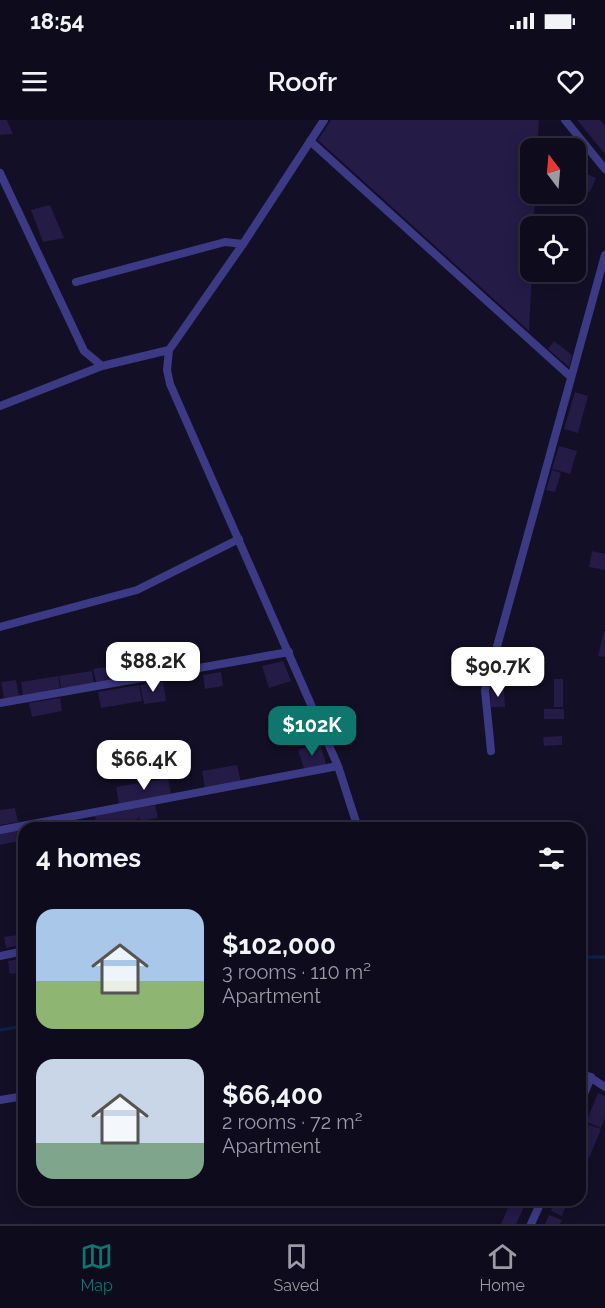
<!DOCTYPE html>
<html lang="en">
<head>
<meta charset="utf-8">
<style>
  :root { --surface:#0e0b1c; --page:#171425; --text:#f1f3f6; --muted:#9b9ba3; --line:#2e2b3b; --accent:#0f766e }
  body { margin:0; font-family:Raleway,sans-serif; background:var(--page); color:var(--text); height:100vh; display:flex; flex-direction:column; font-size:22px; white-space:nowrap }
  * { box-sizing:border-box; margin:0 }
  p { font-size:20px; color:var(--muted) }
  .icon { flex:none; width:33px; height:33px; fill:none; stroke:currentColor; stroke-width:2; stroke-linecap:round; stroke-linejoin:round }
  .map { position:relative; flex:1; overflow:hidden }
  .panel { position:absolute; left:18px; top:702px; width:568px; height:384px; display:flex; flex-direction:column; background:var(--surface); border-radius:18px; box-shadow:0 3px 15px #0003,0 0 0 2px var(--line) }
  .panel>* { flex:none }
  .needle { width:39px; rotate:344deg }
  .fabs { position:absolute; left:520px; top:18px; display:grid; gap:12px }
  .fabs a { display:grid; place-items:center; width:66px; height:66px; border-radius:12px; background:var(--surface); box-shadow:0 3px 15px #0003,0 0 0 2px var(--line); font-size:30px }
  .price { position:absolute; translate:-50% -51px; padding:0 14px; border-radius:12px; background:#fff; color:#222; font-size:20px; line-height:39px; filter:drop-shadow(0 2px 3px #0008) }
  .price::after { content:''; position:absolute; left:50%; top:36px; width:18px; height:14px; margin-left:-9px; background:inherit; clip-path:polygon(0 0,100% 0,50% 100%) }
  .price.current { background:var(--accent); color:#fff }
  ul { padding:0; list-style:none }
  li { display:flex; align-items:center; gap:18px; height:150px; padding:0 18px }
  li span { display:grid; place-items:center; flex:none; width:168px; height:120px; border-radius:18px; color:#555 }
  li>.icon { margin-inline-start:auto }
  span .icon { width:72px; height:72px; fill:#fffc; stroke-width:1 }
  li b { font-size:26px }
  h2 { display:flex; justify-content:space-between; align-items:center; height:72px; padding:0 18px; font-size:26px }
  .status { display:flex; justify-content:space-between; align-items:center; height:42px; padding:0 30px; background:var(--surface); direction:ltr }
  .status svg { height:16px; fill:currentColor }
  header { display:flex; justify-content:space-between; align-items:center; height:78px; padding:0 18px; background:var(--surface); font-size:27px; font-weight:600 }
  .tab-bar { display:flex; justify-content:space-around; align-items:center; height:84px; border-top:2px solid var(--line); background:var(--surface); font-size:16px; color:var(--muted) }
  .tab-bar a { display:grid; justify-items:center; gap:3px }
  .tab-bar .current { color:var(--accent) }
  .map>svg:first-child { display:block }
</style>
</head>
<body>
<div class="status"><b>18:54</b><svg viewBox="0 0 49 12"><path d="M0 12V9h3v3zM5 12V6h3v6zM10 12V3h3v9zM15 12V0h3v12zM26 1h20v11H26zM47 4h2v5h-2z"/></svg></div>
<header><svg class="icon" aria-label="menu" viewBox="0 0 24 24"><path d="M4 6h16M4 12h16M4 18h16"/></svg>Roofr<svg class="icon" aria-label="heart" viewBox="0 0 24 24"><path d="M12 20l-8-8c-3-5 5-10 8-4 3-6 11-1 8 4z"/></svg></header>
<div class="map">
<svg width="605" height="1104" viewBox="0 0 605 1104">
  <rect width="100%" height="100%" fill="#130f26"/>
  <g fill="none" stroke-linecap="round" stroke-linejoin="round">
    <path stroke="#0c2248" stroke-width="3" d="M 580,837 L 605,837
      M 0,910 L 24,906"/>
  </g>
  <path fill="#241b47" d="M 0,0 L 7,0 L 13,14 L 0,15 Z
    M 331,0 L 539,0 L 537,28 L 531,28 L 531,74 L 535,74 L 534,106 L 531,106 L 532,152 L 529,211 L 318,20 Z
    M 577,0 L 600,0 L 605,6 L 605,34 Z
    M 576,49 L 596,58 L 590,72 L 576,66 Z
    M 50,85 L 64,118 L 43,122 L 31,90 Z
    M 554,221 L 572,235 L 569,247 L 548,229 Z
    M 575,272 L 588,276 L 578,313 L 564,309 Z
    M 559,326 L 577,331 L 570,354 L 552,349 Z
    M 552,350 L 561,353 L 555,372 L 546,370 Z
    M 592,431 L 605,434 L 605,450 L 589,447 Z
    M 604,511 L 605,511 L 605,537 L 598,536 Z
    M 188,535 L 190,544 L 158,549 L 156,541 Z
    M 529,536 L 545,541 L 541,556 L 525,551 Z
    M 283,541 L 291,561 L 269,568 L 262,546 Z
    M 129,543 L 131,556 L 96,562 L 93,549 Z
    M 92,551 L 94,563 L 61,568 L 59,556 Z
    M 221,552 L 223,566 L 205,569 L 203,555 Z
    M 58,556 L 60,568 L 23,575 L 21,562 Z
    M 554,559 L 563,559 L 563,587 L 554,587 Z
    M 16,560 L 19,576 L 4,578 L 1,562 Z
    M 163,561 L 166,581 L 144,584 L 140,565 Z
    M 139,565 L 142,581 L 101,588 L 98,572 Z
    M 504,569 L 505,587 L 491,587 L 490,570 Z
    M 60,578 L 62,591 L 32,597 L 29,583 Z
    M 544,589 L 564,589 L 564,599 L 544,599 Z
    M 562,616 L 562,625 L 544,626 L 543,617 Z
    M 320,623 L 326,644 L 305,651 L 298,630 Z
    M 237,645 L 241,662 L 205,668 L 202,651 Z
    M 168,658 L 171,675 L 119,684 L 116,667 Z
    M 155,685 L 158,698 L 140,701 L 138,693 L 139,699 L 119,703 L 120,705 L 97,708 L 95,696 Z
    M 15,688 L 18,702 L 0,705 L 0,690 Z
    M 66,701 L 68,708 L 35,708 L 35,707 Z
    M 24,709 L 24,720 L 0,725 L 0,713 Z
    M 24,814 L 24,824 L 6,828 L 4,817 Z
    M 23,838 L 24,852 L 10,854 L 8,841 Z
    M 598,973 L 605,976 L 605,997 L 601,1008 L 586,1002 Z
    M 586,1004 L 601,1009 L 589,1038 L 580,1035 L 580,1018 Z
    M 555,1080 L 568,1080 L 562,1096 L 551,1091 Z
    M 511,1081 L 524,1087 L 516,1104 L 501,1104 Z
    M 549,1095 L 562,1100 L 560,1104 L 545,1104 Z"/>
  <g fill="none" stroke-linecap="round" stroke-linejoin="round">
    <path stroke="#3d3a85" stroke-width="8" d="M 324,0 L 243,124 L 169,230 L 167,250 L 170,264 L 338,646 L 358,708
      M 565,0 L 605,49
      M 310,21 L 571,257
      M 0,53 L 84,231 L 102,246
      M 76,162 L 225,122 L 243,124
      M 0,286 L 102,246 L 169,230
      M 0,507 L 137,470 L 239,419
      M 0,583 L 289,532
      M 491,631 L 485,570 L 605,135
      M 0,710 L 338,646
      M 0,836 L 24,831
      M 580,951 L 605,967
      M 0,980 L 24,976
      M 580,984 L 591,957
      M 531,1104 L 542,1080"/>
  </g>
</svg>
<div class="fabs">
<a><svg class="needle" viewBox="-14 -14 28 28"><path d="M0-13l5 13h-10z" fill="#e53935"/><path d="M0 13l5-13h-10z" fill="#9b9ba3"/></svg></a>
<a><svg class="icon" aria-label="locate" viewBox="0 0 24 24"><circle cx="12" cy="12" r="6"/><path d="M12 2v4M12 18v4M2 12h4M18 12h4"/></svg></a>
</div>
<b class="price" style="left:153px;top:573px">$88.2K</b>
<b class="price" style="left:498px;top:578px">$90.7K</b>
<b class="price current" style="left:312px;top:637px">$102K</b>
<b class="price" style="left:144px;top:671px">$66.4K</b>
<section class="panel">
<h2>4 homes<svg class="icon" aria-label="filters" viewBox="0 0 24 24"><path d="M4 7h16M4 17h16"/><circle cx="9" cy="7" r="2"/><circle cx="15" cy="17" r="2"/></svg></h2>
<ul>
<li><span style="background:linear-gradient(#a9c7e8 60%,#8fb573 0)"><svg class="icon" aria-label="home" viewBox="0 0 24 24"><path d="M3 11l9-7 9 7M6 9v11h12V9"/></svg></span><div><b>$102,000</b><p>3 rooms · 110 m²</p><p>Apartment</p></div></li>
<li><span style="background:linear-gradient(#c9d6e8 70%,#7fa58c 0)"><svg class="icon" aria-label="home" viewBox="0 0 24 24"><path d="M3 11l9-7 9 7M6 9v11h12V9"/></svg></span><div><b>$66,400</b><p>2 rooms · 72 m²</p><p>Apartment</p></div></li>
</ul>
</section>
</div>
<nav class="tab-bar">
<a class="current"><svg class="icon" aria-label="map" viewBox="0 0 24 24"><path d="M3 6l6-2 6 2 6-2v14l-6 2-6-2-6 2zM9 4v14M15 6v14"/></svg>Map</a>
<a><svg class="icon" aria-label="saved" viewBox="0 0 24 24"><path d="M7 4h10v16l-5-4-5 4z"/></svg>Saved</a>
<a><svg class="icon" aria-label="home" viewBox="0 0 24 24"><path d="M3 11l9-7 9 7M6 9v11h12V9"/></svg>Home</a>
</nav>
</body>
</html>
